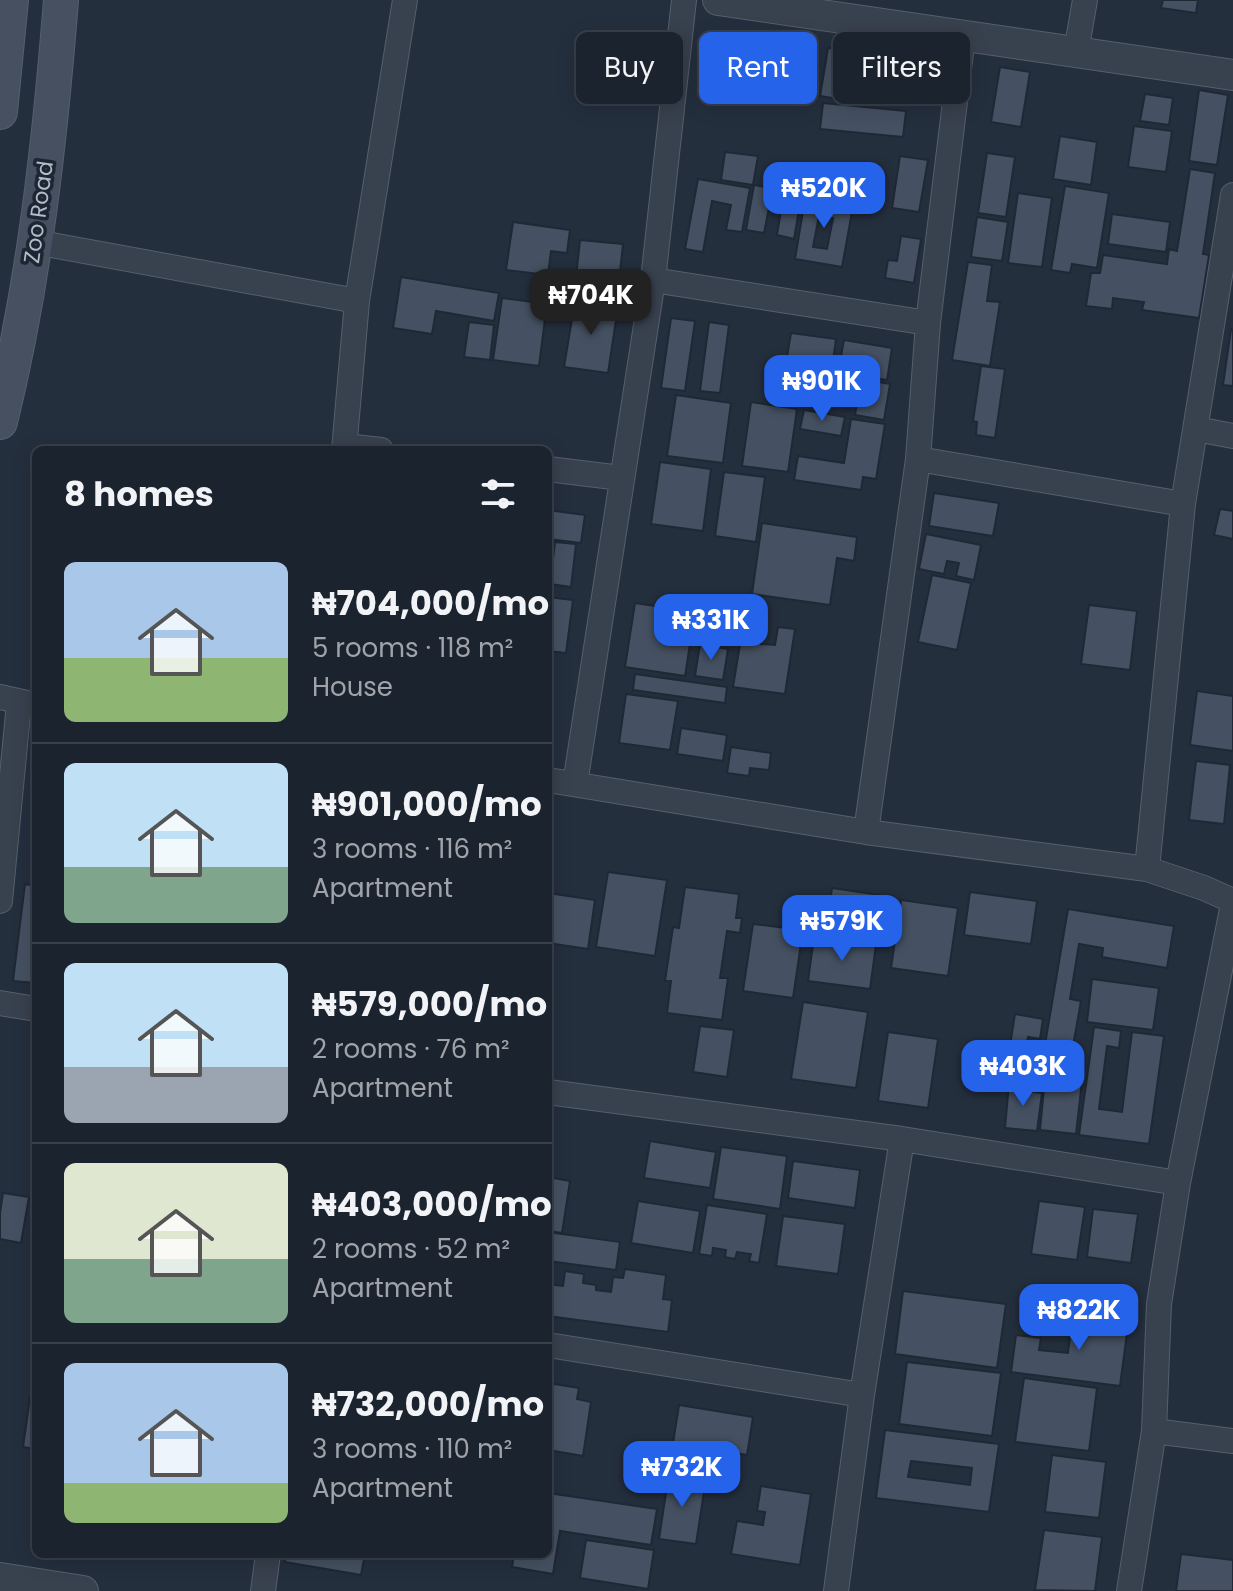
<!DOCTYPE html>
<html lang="en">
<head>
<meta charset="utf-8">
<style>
  :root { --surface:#1b232e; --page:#282f3a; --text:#f1f3f6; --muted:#a0a4aa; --line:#39404a; --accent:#2563eb }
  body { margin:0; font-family:Poppins,sans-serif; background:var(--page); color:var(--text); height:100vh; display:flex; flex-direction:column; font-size:30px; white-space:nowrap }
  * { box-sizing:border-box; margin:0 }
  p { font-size:26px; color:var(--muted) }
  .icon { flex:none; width:44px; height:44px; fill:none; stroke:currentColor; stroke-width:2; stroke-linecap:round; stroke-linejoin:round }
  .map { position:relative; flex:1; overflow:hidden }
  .details { position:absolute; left:32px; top:446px; width:520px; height:1112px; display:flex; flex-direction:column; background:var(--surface); border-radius:12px; box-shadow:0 4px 20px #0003,0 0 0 2px var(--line) }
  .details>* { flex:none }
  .guide { position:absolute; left:576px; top:32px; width:536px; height:72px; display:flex; gap:16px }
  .price { position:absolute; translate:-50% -68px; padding:0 18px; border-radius:16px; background:var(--accent); color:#fff; font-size:26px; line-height:52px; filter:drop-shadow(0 2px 4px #0008) }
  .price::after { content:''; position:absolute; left:50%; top:48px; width:24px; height:18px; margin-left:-12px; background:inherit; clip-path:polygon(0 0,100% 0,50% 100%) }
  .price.selected { background:#222; color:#fff }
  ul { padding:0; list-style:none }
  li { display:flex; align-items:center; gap:24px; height:200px; padding:0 32px }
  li+li { border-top:2px solid var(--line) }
  li span { display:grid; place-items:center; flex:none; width:224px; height:160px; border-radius:12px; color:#555 }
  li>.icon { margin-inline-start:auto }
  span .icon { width:96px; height:96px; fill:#fffc; stroke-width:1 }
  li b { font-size:34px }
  h2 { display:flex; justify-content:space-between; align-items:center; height:96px; padding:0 32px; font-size:34px }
  .pill { padding:0 28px; border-radius:12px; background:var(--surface); box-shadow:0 4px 20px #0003,0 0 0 2px var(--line); font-size:28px; line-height:72px }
  .pill.selected { background:var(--accent); color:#fff }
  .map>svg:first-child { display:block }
</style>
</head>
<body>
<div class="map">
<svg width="1233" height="1591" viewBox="0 0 1233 1591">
  <rect width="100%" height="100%" fill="#242f3e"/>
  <path fill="#455162" stroke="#1f2835" stroke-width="2" fill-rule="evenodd" d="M 1163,0 L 1198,0 L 1196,13 L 1161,8 Z
    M 828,48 L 858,52 L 851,101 L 820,96 Z
    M 1000,67 L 1030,72 L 1021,127 L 991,122 Z
    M 1199,90 L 1228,95 L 1217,165 L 1189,161 Z
    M 1145,94 L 1173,98 L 1169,125 L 1140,121 Z
    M 823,103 L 906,111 L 903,137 L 820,129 Z
    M 1134,126 L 1172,131 L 1166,172 L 1128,167 Z
    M 1060,136 L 1097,142 L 1091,185 L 1053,179 Z
    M 725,152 L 758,156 L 753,185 L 721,180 Z
    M 987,153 L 1015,157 L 1006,217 L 978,213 Z
    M 900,156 L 928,160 L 919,212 L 892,208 Z
    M 1190,169 L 1215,173 L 1203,254 L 1209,255 L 1199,318 L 1142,310 L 1144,302 L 1113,298 L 1112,309 L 1086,306 L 1091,273 L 1100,273 L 1103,255 L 1167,264 L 1169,249 L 1177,251 Z
    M 698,179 L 750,188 L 742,232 L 726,230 L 731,205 L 712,201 L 703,252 L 685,249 Z
    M 754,185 L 802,193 L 794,239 L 777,235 L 781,210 L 769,208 L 764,233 L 746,230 Z
    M 1065,186 L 1109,193 L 1097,268 L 1072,264 L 1070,273 L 1051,270 Z
    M 806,193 L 854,201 L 842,267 L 795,259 ZM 819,216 L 833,218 L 827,249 L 813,247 Z
    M 1018,193 L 1052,198 L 1042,267 L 1008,263 Z
    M 1112,214 L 1170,222 L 1166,252 L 1108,244 Z
    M 977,217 L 1008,222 L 1002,261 L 971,257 Z
    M 513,222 L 570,230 L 567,253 L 551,251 L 548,275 L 506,270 Z
    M 901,236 L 921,239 L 914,283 L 885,278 L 888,260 L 897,261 Z
    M 580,240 L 623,244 L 617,300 L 574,296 Z
    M 968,262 L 992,265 L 987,301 L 1000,302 L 990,366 L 952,360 Z
    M 401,277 L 499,293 L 494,321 L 436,311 L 432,334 L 393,328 Z
    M 502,298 L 547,304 L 539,366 L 493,360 Z
    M 575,301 L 618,307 L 608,373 L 564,367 Z
    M 671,318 L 695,321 L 685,391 L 661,388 Z
    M 469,322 L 494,325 L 490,360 L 464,357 Z
    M 709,322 L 729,325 L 720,393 L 700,391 Z
    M 1231,329 L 1233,330 L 1233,386 L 1223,385 Z
    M 791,333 L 836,339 L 831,376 L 785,369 Z
    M 844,340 L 892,348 L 887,380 L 838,372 Z
    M 981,366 L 1005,369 L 995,438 L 976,435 L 977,422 L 973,421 Z
    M 861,379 L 890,384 L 884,420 L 855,415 Z
    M 676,395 L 731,403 L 723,463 L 667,456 Z
    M 751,402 L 797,409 L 788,472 L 742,466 Z
    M 804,410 L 845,417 L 841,436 L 800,429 Z
    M 851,419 L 885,424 L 876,479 L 863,477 L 861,490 L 794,480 L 798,456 L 844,463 Z
    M 660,462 L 711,469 L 703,531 L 651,524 Z
    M 724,472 L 765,477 L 756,542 L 715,536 Z
    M 934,493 L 999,503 L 993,536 L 929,526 Z
    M 1220,509 L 1233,511 L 1233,539 L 1214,535 Z
    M 548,510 L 585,515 L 581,543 L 548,539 Z
    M 762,523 L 857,537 L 854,561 L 837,558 L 830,605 L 752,594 Z
    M 926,534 L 981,545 L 974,580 L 956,576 L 959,563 L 947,561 L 944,574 L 919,569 Z
    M 555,542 L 576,544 L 571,587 L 550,584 Z
    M 932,575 L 971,583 L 957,650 L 918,642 Z
    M 548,597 L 573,600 L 566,653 L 548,651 Z
    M 635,603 L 695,612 L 685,676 L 625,667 Z
    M 1089,605 L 1137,611 L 1130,670 L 1081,664 Z
    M 711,616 L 733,620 L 729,646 L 707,642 Z
    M 744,620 L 764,623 L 761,644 L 775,645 L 778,627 L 795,629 L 785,694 L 733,687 Z
    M 700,644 L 728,649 L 723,680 L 695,676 Z
    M 635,674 L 727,687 L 725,703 L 633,690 Z
    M 1197,691 L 1233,696 L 1233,751 L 1190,745 Z
    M 626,694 L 678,701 L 670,750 L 619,743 Z
    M 681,728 L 727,735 L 723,761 L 677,754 Z
    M 731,747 L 771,753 L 769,770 L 750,768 L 749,776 L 727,773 Z
    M 1196,761 L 1230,765 L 1224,824 L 1189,820 Z
    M 608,872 L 667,880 L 655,956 L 596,947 Z
    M 25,884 L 36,886 L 36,983 L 13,981 Z
    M 685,887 L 739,894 L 736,918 L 742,918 L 740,933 L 727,931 L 720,978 L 728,978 L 722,1020 L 667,1013 L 671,981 L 665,981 L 673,927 L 679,928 Z
    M 832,888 L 880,895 L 875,936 L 826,930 Z
    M 970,892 L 1037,901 L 1031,944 L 964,935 Z
    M 548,893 L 595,900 L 588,949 L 548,943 Z
    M 901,900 L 958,908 L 948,976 L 891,968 Z
    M 1068,909 L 1174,926 L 1167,968 L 1102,957 L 1103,948 L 1079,944 L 1070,999 L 1081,1001 L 1073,1046 L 1062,1044 L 1059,1064 L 1042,1062 Z
    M 753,924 L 803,930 L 793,998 L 743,991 Z
    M 814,937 L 876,945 L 870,989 L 808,981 Z
    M 1092,979 L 1159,988 L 1153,1030 L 1087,1022 Z
    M 803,1002 L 868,1012 L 856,1088 L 791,1079 Z
    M 1015,1014 L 1043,1019 L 1040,1039 L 1028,1037 L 1021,1080 L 1005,1077 Z
    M 700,1026 L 734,1030 L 727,1077 L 693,1072 Z
    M 1094,1027 L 1121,1031 L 1119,1048 L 1107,1046 L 1099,1109 L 1122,1112 L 1132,1032 L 1164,1036 L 1149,1144 L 1079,1135 Z
    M 888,1032 L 938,1039 L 928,1108 L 878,1101 Z
    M 1046,1068 L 1083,1072 L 1076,1134 L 1040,1130 Z
    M 1009,1083 L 1028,1085 L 1027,1091 L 1042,1093 L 1037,1131 L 1005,1128 Z
    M 650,1141 L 716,1152 L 710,1188 L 644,1178 Z
    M 721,1147 L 787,1156 L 780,1209 L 713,1199 Z
    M 793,1161 L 860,1170 L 855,1208 L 788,1198 Z
    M 548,1177 L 570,1181 L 562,1233 L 548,1231 Z
    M 3,1193 L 29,1197 L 21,1243 L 0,1239 L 0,1213 Z
    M 638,1201 L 700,1211 L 693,1253 L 631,1243 Z
    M 1039,1201 L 1085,1207 L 1077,1260 L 1031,1254 Z
    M 707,1205 L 767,1214 L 759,1263 L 749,1261 L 751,1254 L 737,1252 L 735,1259 L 725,1257 L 726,1250 L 713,1248 L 712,1256 L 699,1254 Z
    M 1093,1209 L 1138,1214 L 1131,1263 L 1087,1257 Z
    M 783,1216 L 845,1224 L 838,1274 L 776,1266 Z
    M 548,1232 L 620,1242 L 616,1270 L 548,1261 Z
    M 625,1269 L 666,1275 L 663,1299 L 672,1300 L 668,1332 L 548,1316 L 548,1284 L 563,1286 L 565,1271 L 584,1274 L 583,1283 L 596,1285 L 596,1290 L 611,1292 L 613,1277 L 623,1278 Z
    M 903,1291 L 1006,1304 L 997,1368 L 895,1354 Z
    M 1073,1311 L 1129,1318 L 1120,1386 L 1011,1372 L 1016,1335 L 1041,1338 L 1039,1350 L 1068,1353 Z
    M 907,1362 L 1001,1373 L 992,1436 L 899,1424 Z
    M 1024,1378 L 1097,1388 L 1089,1451 L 1015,1442 Z
    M 548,1383 L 579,1388 L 577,1399 L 591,1402 L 583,1456 L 548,1450 Z
    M 30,1397 L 36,1398 L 36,1449 L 23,1447 Z
    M 679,1405 L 753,1417 L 747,1455 L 673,1443 Z
    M 885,1430 L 999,1444 L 989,1512 L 876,1498 ZM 911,1461 L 972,1468 L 970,1485 L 908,1477 Z
    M 1052,1455 L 1106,1462 L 1099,1518 L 1045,1512 Z
    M 669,1473 L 706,1479 L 696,1544 L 659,1539 Z
    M 761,1486 L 811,1494 L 800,1565 L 731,1554 L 737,1521 L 763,1525 L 765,1512 L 757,1511 Z
    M 548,1493 L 657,1509 L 651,1545 L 560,1531 L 553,1574 L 512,1567 L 514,1554 L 548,1554 Z
    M 1044,1530 L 1102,1537 L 1095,1591 L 1035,1590 Z
    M 586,1540 L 654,1550 L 648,1589 L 580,1578 Z
    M 286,1554 L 365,1554 L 361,1575 L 285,1562 Z
    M 1181,1554 L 1233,1560 L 1233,1591 L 1176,1591 Z"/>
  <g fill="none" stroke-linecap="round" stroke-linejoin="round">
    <defs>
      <path id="minor" d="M 1076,52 L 1085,0
        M 35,242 L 357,301
        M 653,280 L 928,323
        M 1196,429 L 1233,436
        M 345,446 L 381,450
        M 344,450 L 357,301 L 405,0
        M 918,459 L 1183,504
        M 548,469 L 621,478
        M 0,697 L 36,705
        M 548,780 L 866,832 L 1147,869 L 1204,888 L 1233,901
        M 575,784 L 653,280 L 684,0
        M 866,832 L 918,459 L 928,323 L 963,36
        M 1147,869 L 1183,504 L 1233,195
        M 0,901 L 19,703
        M 0,1003 L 36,1009
        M 548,1092 L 902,1139 L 1178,1183
        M 548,1345 L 862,1395
        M 1154,1431 L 1233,1441
        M 263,1591 L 268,1554
        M 836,1591 L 862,1395 L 902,1139
        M 1129,1591 L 1154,1431 L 1159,1304 L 1178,1183 L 1233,904"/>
      <path id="tertiary" d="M 718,0 L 1233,75
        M 0,1578 L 83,1591"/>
      <path id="secondary" d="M 0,112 L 11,0
        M 0,422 C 34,284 50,141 61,0"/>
    </defs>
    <use href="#minor" stroke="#565f6c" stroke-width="26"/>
    <use href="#tertiary" stroke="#565f6c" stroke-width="32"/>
    <use href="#secondary" stroke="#565f6c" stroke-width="36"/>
    <use href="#minor" stroke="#38414e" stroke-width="24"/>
    <use href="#tertiary" stroke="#38414e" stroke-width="30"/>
    <use href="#secondary" stroke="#465061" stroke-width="34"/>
  </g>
  <g text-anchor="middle" stroke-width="7" stroke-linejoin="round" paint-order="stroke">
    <g font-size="22" fill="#b4bcc9" stroke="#1d2633">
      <text transform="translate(38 212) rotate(-82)" y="8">Zoo Road</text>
    </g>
  </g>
</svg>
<b class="price" style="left:824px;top:230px">₦520K</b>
<b class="price selected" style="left:591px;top:337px">₦704K</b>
<b class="price" style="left:822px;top:423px">₦901K</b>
<b class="price" style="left:711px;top:662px">₦331K</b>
<b class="price" style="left:842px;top:963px">₦579K</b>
<b class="price" style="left:1023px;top:1108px">₦403K</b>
<b class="price" style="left:1079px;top:1352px">₦822K</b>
<b class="price" style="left:682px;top:1509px">₦732K</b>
<div class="guide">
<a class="pill">Buy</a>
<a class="pill selected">Rent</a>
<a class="pill">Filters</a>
</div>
<section class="details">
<h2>8 homes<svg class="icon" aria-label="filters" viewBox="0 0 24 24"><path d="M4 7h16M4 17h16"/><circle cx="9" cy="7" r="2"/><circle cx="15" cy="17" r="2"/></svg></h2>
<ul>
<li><span style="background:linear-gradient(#a9c7e8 60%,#8fb573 0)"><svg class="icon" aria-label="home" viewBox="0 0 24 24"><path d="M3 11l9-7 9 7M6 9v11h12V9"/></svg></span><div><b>₦704,000/mo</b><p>5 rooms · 118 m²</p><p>House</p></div></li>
<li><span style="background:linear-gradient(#bfe0f5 65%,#7fa58c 0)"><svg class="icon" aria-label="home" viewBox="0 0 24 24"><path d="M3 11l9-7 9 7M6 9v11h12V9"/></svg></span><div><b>₦901,000/mo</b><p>3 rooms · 116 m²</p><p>Apartment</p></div></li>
<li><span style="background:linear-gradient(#bfe0f5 65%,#9aa5b1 0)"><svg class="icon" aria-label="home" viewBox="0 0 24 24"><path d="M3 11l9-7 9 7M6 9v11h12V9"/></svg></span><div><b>₦579,000/mo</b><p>2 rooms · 76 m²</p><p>Apartment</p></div></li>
<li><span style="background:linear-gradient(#dfe7d0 60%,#7fa58c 0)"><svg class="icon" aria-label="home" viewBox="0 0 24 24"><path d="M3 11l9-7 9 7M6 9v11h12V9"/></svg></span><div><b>₦403,000/mo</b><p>2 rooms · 52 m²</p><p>Apartment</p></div></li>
<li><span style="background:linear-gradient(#a9c7e8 75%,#8fb573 0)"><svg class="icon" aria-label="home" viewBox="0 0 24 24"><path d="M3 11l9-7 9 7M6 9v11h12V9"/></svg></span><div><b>₦732,000/mo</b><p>3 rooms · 110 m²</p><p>Apartment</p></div></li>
</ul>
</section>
</div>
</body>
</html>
